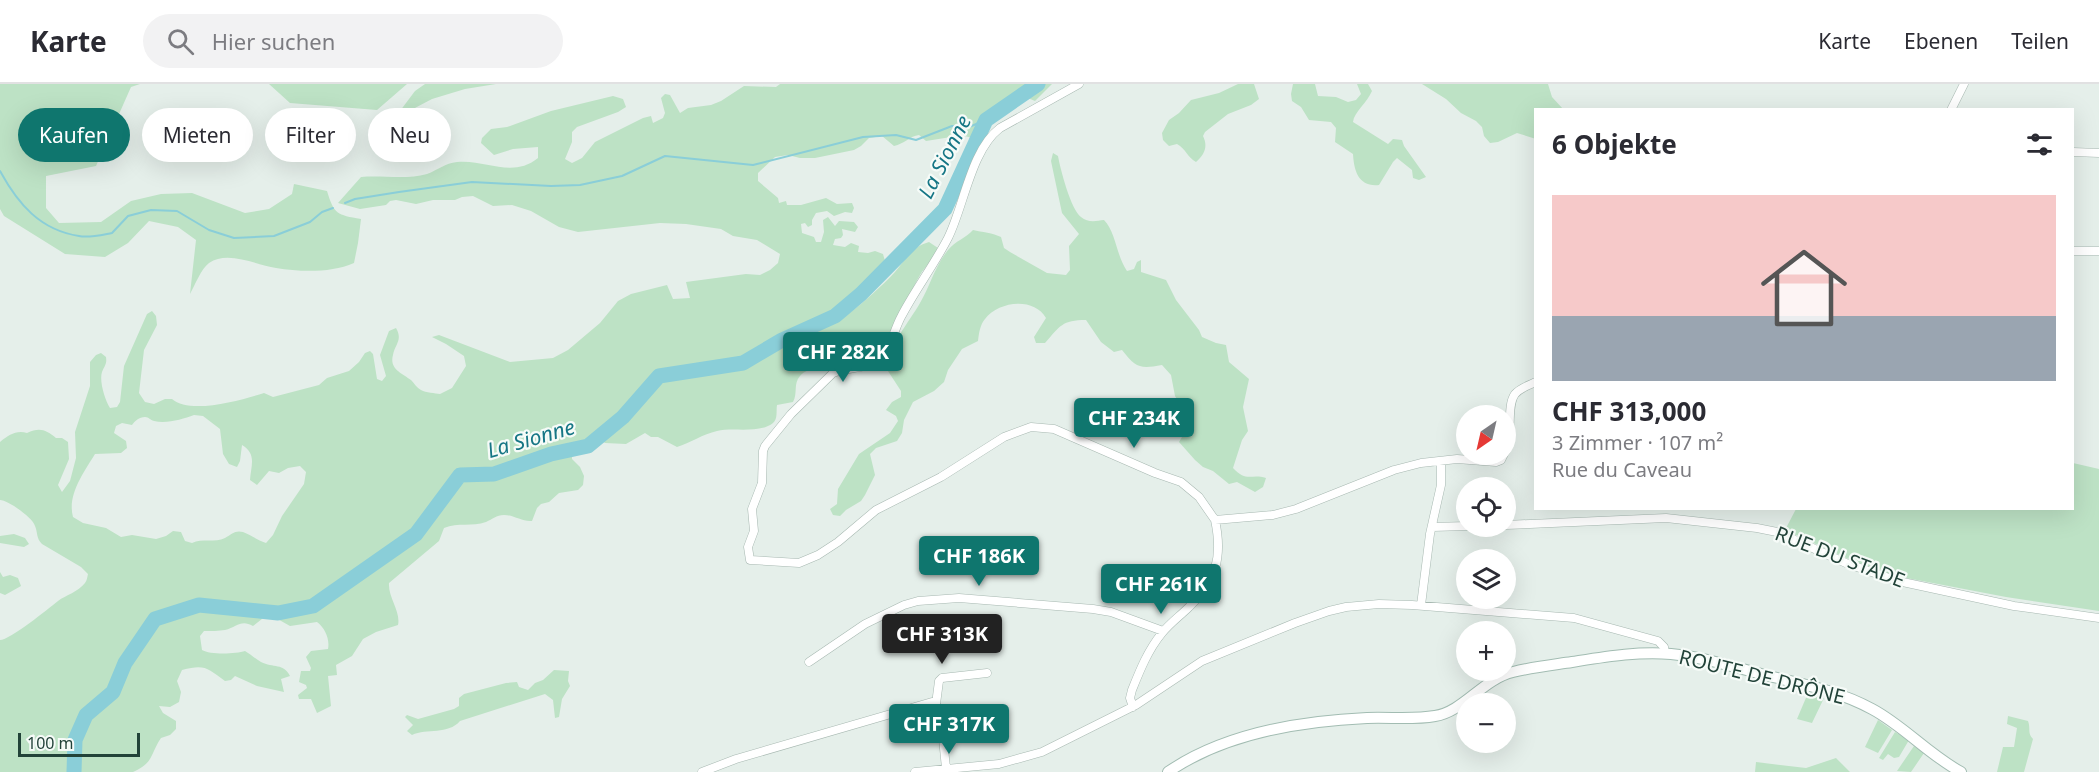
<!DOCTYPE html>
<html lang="de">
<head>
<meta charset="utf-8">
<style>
  :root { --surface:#fff; --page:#f2f2f3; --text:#2b2b33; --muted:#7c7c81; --line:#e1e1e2; --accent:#0f766e }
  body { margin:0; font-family:"Noto Sans",sans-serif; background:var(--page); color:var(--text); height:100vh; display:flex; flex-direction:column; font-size:22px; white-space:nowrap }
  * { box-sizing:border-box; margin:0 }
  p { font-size:20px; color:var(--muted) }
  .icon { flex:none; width:33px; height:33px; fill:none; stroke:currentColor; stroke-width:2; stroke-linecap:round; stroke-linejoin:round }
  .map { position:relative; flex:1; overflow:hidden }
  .drawer { position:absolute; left:1534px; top:24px; width:540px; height:402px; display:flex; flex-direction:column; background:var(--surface); border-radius:0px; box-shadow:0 6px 24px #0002 }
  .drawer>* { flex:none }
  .hud { position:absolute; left:18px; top:24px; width:570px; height:54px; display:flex; gap:12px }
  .needle { width:39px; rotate:214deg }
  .fabs { position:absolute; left:1456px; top:321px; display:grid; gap:12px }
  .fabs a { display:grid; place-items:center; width:60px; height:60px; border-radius:50%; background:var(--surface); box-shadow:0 6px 24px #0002; font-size:30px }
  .scale { position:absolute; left:18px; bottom:15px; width:122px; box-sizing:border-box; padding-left:6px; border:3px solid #224339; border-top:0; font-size:16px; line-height:21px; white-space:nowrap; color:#224339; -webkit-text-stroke:4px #f6fbf8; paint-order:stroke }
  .price { position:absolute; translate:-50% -51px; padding:0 14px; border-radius:6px; background:var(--accent); color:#fff; font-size:20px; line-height:39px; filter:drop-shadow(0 2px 3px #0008) }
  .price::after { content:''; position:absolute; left:50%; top:36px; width:18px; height:14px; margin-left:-9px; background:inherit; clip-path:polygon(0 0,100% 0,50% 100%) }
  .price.on { background:#222; color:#fff }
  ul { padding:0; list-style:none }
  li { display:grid; align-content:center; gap:12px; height:318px; padding:0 18px }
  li+li { border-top:2px solid var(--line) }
  li span { display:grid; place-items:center; height:186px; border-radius:0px; color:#555 }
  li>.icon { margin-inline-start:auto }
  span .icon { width:108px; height:108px; fill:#fffc; stroke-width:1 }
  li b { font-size:26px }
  h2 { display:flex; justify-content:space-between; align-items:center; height:72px; padding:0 18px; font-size:26px }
  .pill { padding:0 21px; border-radius:27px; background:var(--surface); box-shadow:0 6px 24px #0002; font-size:21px; line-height:54px }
  .pill.on { background:var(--accent); color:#fff }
  header { display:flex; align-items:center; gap:36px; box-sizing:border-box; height:84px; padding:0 30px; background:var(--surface); border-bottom:2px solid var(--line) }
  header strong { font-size:28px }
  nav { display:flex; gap:33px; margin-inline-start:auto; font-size:21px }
  .search { width:420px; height:54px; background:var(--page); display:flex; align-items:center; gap:15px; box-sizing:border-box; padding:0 21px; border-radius:33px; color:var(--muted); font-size:22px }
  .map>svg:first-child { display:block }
</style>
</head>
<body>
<header>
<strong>Karte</strong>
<div class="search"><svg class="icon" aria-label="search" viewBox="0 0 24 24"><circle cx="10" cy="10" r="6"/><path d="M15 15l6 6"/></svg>Hier suchen</div>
<nav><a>Karte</a><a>Ebenen</a><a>Teilen</a></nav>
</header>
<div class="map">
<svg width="2099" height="688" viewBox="0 0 2099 688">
  <rect width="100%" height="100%" fill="#e5efea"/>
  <path fill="#bde2c5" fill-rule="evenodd" d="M 0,0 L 140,0 L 131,3 L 96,82 L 46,92 L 46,124 L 59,139 L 101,138 L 131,117 L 161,110 L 192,109 L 245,129 L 269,125 L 292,110 L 294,100 L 327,107 C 334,130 337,131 361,135 L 358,159 L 354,179 C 331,189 301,188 276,184 C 256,181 228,166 209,179 C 201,185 195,201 190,210 L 196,156 L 178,143 L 149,137 L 128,159 L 105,173 L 65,170 L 4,132 L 0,125 Z
    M 269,0 L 407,0 L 377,26 L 290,19 Z
    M 425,0 L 496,0 L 465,5 L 432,15 L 394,35 L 415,7 Z
    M 780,0 L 1052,0 L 1035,17 C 1004,4 987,31 973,54 L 956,50 L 951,53 L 926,57 L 919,51 C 910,52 904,60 894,62 L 882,52 L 869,54 L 861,62 L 854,66 L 815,74 L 800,74 L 788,71 L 775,73 L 758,89 L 758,97 L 778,114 L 779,119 L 786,117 L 787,121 L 801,121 L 826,114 L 837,120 L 852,119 L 854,124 L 852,129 L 845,128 L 834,132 L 827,127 L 816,129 L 812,136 L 812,141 L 808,143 L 805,139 L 801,140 L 802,149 L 814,153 L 816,158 L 821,158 L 824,148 L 823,136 L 828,133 L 835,142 L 839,137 L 854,138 L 858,143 L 855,148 L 842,145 L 843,151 L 841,154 L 835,155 L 833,161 L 845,163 L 851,159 L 859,162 L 858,168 L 868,169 L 875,167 L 883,170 L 885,177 L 881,185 L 851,216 L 838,224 L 836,228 L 841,234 C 853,229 885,199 895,188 C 906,175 911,163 929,158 L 938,164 C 936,174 925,182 920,191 C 911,205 899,244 886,253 C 877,260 860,255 849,257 C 843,263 838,274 831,279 C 821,286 809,282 800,292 C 793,300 798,309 793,318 L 777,321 C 776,327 778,335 773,339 C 760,350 732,343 717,347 C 703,350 690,359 677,363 L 658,353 L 651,353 L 645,349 L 626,360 L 605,359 L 598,353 L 594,357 L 579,358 L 572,363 L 572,375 L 580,383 L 584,392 L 583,401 L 578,406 L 559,409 L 549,418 L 541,420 L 537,424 L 532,437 C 522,438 514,431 504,431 C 496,431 493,435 486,438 C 472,443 458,438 444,444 L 439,457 L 389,499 C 388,514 401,527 398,541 L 376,548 L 363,555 L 352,572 L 336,581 L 337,591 L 328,592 L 331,622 L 317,629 L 311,615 L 299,615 L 298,611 L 307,604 L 306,601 L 299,598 L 301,587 L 310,587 L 311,584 L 306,573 L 311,567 L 328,565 C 330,555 325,544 317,538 L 290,542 L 274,533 L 267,531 L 253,542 C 241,535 237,543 225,546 C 219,547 211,547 204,547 L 200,552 L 202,566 C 210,571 236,570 245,567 C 250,570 256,575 261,578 C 273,584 284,579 290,592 L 281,595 L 284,608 L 257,602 L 235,592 L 231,596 L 225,597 C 207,584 205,580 182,586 L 177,597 L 181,608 L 179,618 L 170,623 L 159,622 L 163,629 L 176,637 L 176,645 L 170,651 L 161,654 C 150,670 154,679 133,688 L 0,688 L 0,556 C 10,556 48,525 58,517 C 66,511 78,508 85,499 C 87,496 87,494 88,490 L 81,483 L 42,460 C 36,454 38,449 35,442 C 33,434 8,416 0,416 L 0,358 C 9,351 16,346 27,349 C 40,343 46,346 56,354 L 62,354 L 68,358 L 69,375 L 58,401 L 62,408 L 70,397 L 76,374 L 75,348 L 90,302 L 90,278 L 96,271 L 101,269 L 106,273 C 107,280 105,281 102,288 C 99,297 105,316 110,324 L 117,323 L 120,318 L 124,282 L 147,230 L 152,227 L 156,232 L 157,241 L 144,266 L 139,309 L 145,318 L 154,320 L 165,315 L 172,315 C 190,331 242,316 264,309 L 273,313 L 319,301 L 327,294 L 349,287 L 359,278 L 365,269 L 370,267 L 373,270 L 377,295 L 382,297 L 386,292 L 380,271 L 389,247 L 396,244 C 403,256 395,260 393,271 C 389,285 402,289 411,296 C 414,299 417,304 421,306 C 426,309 435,309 440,310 L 452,304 L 466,282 L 464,272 L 446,260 L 432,253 L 439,251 L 510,278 L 553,274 L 568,266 L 600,239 L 618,217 L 631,210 L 667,201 L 673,215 L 690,214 L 686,198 L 746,190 L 760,191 L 770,186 L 778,179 L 780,170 L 757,156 L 733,152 L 721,145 L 686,140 L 660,139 L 578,148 L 559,143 L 531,127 L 512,121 L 493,122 L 473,112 L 462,113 L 455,116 L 433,116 L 416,120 L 396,116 L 390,117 L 386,121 L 360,125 L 338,119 L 361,93 C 382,91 406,96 427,90 C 438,86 445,79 457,78 C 486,75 512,95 538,74 L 538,63 L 513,65 L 494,71 L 481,59 L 482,54 L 491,45 L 507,43 L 551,27 L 613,12 L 623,15 L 626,23 L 618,28 L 577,43 L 572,48 L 572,58 L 565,75 L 572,79 L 582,74 L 595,58 L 643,34 L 651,32 L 653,39 L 663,34 L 665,29 L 661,14 L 665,10 L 670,11 L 680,29 L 688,24 L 711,21 L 721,17 L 744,2 L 776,3 ZM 194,331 L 203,332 L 220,345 L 223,370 L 229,380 L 237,383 L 240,377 L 242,361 C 257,370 251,381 250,396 L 257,401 L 269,387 L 279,389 L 288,384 L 300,382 L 306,388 L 304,400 L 282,432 L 273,451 L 266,459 C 257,456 251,451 243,448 C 235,446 232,450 225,454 C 215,459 202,454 192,459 L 185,457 L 181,448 L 173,447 L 166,452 L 156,455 L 132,451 L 121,453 L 106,444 L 83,439 L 73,433 C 67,411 84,388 95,370 L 121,369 L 127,364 L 126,357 L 114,349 L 116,342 L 122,339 L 132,341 C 135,337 139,333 145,333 C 149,333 150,336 154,337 C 167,340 183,335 194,331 Z
    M 1238,0 L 1254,0 L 1259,15 L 1251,21 L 1228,30 L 1205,48 L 1203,52 C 1208,62 1205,70 1196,78 C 1187,73 1186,65 1177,60 L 1169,62 L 1163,56 L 1162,49 L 1169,36 L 1179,29 L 1191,16 L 1219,9 Z
    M 1293,0 L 1315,0 L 1318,12 L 1336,13 L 1348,18 L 1356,16 L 1361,10 L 1357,0 L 1368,0 L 1372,7 C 1367,19 1354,28 1353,38 L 1388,60 L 1393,55 L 1402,56 L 1404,62 L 1426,93 L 1419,96 L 1413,94 L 1412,86 L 1397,74 L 1393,78 L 1379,101 C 1359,103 1354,88 1353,70 L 1335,58 L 1336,44 L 1331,38 L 1309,36 L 1301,23 L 1292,17 L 1291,10 Z
    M 1422,0 L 1548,0 L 1552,13 L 1563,25 L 1536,26 L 1536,55 L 1517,49 L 1498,58 L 1490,59 L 1484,52 L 1482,43 L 1476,37 L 1461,29 L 1446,15 Z
    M 1053,69 L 1058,72 C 1060,84 1071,126 1081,133 C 1088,139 1096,137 1104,136 C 1116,148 1116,171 1127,187 L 1134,185 L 1137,178 L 1141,176 L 1141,188 L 1166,196 L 1176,216 L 1199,246 L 1202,253 L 1216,259 L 1226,261 L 1229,278 L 1249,295 L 1243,323 L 1248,347 L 1242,356 L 1233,384 C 1247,399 1251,389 1266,394 L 1263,403 L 1255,408 L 1237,398 L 1229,400 L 1213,387 L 1203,383 L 1195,376 L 1179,358 L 1188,343 L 1187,332 L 1175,312 L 1171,291 L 1162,281 C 1140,285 1136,284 1122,266 L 1114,268 L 1101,258 L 1086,236 C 1062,236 1060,242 1045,259 L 1036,259 L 1034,253 L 1046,234 C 1034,213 999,217 985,235 C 980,241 979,249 978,257 L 962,265 L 948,286 L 944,298 L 934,307 L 913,318 L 904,336 L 902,349 L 897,357 L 876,364 L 870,370 L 875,391 L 865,411 L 861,417 L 846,426 L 840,432 L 833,431 L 830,425 L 837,420 L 838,405 L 859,370 L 890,349 L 898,337 L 896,332 L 886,326 L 892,318 L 901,313 L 901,307 L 886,284 C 888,263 909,238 920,219 C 930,202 935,182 948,166 C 955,157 966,154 973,146 C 982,148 993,149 1001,153 L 1004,164 L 1010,168 L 1047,189 L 1066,191 L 1070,186 L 1069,162 L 1079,150 L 1062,129 L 1051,77 Z
    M 2073,379 L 2099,385 L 2099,527 L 2006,513 L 1896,492 L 1853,477 L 1785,446 L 1796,425 L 2073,424 Z
    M 14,450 L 25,454 L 29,460 L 24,463 L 0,459 L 0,452 Z
    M 0,488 L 3,493 L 10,491 L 18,494 L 21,502 L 5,511 L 0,509 Z
    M 554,586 L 569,587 L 568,597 L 570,602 L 562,615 L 559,633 L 555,634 L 553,616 L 545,610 L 460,637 C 448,651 427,644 412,651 L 407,647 L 413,641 L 405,633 L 407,631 L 418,635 L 454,625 L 459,622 L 459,614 L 464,610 L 506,599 L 517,598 L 519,603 L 528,606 L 535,599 L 543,596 Z
    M 1808,609 L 1824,614 L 1812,639 L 1797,635 Z
    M 2008,632 L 2028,637 C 2031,645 2027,649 2033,655 L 2024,688 L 1997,688 L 2003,663 L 2014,663 L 2017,644 L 2007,640 Z
    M 1878,636 L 1892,646 L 1878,669 L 1865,663 Z
    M 1895,648 L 1909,656 L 1899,673 L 1894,674 L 1888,670 L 1883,676 L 1879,674 Z
    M 1914,662 L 1924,669 L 1911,688 L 1897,687 Z
    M 1836,674 L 1850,688 L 1755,688 L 1756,678 L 1806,684 Z"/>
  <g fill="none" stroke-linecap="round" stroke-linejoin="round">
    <path stroke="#8aced8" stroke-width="2" d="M 0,87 C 18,120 40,146 79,152 C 89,154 101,151 112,149 L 128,132 L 151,126 L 177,127 L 209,146 L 234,154 L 274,152 L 310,138 L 322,128 L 333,124
      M 345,119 L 355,115 L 399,108 L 472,98 L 551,102 L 580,101 L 622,92 L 665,72 L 753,81 L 863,53 L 896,51 L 916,56 L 952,42 L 969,43 L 986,36"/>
    <path stroke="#8aced8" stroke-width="15" d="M 74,688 L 75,656 L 86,631 L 113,608 L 125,579 L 155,535 L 199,521 L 278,529 L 313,522 L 416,450 L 460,391 L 494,390 L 551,370 L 588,362 L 623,333 L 659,292 L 743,279 L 782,256 L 835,232 L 861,210 L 945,125 L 986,36 L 1038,0"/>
    <defs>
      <path id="street" d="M 1079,0 L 1000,44 C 971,66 964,122 948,154 C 934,181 915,206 901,233 C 894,246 890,267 877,277 C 866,285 847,283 833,289 L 791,330 L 765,362 L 763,367 L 762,399 L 752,425 L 754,447 L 748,463 L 750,476 L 799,479 L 818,471 L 838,458 L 876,426 L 941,393 L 1004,353 L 1031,343 L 1054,345 L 1155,389 L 1181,398 L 1199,413 L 1215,436 L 1273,431 L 1296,425 L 1394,386 L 1421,379 L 1457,375 L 1496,378 L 1501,376 L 1504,370
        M 1951,26 L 1964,0
        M 2073,68 L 2099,69
        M 2073,167 L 2099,167
        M 1506,367 C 1513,351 1506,322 1515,310 C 1520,304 1529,301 1536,298
        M 1506,441 L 1666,434 L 1757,444 L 1777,448 L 1848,480 L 1898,497 L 2014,522 L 2099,534
        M 1432,443 L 1467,442
        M 1421,521 L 1430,450 L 1441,401 L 1441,377
        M 809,578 L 865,540 L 904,521 L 918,517 L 959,514 L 1093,525 L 1111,528 L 1163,547
        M 936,620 L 939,597 L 942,594 L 987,589
        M 1133,623 L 1130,614 L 1132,606 C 1140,586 1148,566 1162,549 C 1170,539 1180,532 1189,523 C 1216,498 1223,473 1215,436
        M 942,641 L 993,633 L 998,641
        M 702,688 L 736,675 L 932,618 L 940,625 L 946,684
        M 915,688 L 999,680 L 1042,668 L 1136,621 L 1202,577 L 1295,539 L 1329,527 L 1346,523 L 1379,520 L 1412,521 L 1574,534 L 1658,557 L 1664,563 L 1665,569"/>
      <path id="secondary" d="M 1168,688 C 1225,649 1300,637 1367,634 C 1390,633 1413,636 1435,632 C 1463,628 1483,595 1513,588 C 1533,583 1552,581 1572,578 C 1604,573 1638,567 1671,570 C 1705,573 1740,585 1773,593 C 1807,601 1841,608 1872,625 C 1904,642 1929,671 1961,688"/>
    </defs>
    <use href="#street" stroke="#a7b8b1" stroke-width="9"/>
    <use href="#secondary" stroke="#a2bcb2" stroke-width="12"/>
    <use href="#street" stroke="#fff" stroke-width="8"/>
    <use href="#secondary" stroke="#fff" stroke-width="10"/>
  </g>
  <g text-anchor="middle" stroke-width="4.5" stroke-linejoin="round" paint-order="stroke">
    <g font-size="20" fill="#224339" stroke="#f6fbf8">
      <text transform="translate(1840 473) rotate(21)" y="7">RUE DU STADE</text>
      <text transform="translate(1762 593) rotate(14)" y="7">ROUTE DE DRÔNE</text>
    </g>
    <g font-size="21" font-style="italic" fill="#167685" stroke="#f6fbf8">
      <text transform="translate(945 73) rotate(-63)" y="7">La Sionne</text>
      <text transform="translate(531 355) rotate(-16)" y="7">La Sionne</text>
    </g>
  </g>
</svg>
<div class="fabs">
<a><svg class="needle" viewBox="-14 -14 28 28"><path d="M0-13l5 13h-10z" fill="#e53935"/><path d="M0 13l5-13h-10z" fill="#7c7c81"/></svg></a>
<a><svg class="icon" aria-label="locate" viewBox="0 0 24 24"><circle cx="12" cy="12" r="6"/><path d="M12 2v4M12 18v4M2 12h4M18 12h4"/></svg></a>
<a><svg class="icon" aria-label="layers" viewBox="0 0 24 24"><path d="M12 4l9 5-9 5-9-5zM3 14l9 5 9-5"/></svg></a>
<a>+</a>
<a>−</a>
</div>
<div class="scale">100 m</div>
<b class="price" style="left:843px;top:299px">CHF 282K</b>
<b class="price" style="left:1134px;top:365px">CHF 234K</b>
<b class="price" style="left:979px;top:503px">CHF 186K</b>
<b class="price" style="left:1161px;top:531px">CHF 261K</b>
<b class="price on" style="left:942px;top:581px">CHF 313K</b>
<b class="price" style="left:949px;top:671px">CHF 317K</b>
<div class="hud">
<a class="pill on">Kaufen</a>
<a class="pill">Mieten</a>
<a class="pill">Filter</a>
<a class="pill">Neu</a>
</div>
<section class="drawer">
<h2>6 Objekte<svg class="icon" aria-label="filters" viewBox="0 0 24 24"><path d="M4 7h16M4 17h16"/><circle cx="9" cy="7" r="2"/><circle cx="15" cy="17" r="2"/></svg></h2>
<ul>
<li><span style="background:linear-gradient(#f6c9c9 65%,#9aa5b1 0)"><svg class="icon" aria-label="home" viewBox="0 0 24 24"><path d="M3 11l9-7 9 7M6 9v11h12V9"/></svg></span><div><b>CHF 313,000</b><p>3 Zimmer · 107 m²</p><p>Rue du Caveau</p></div></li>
</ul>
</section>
</div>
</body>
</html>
